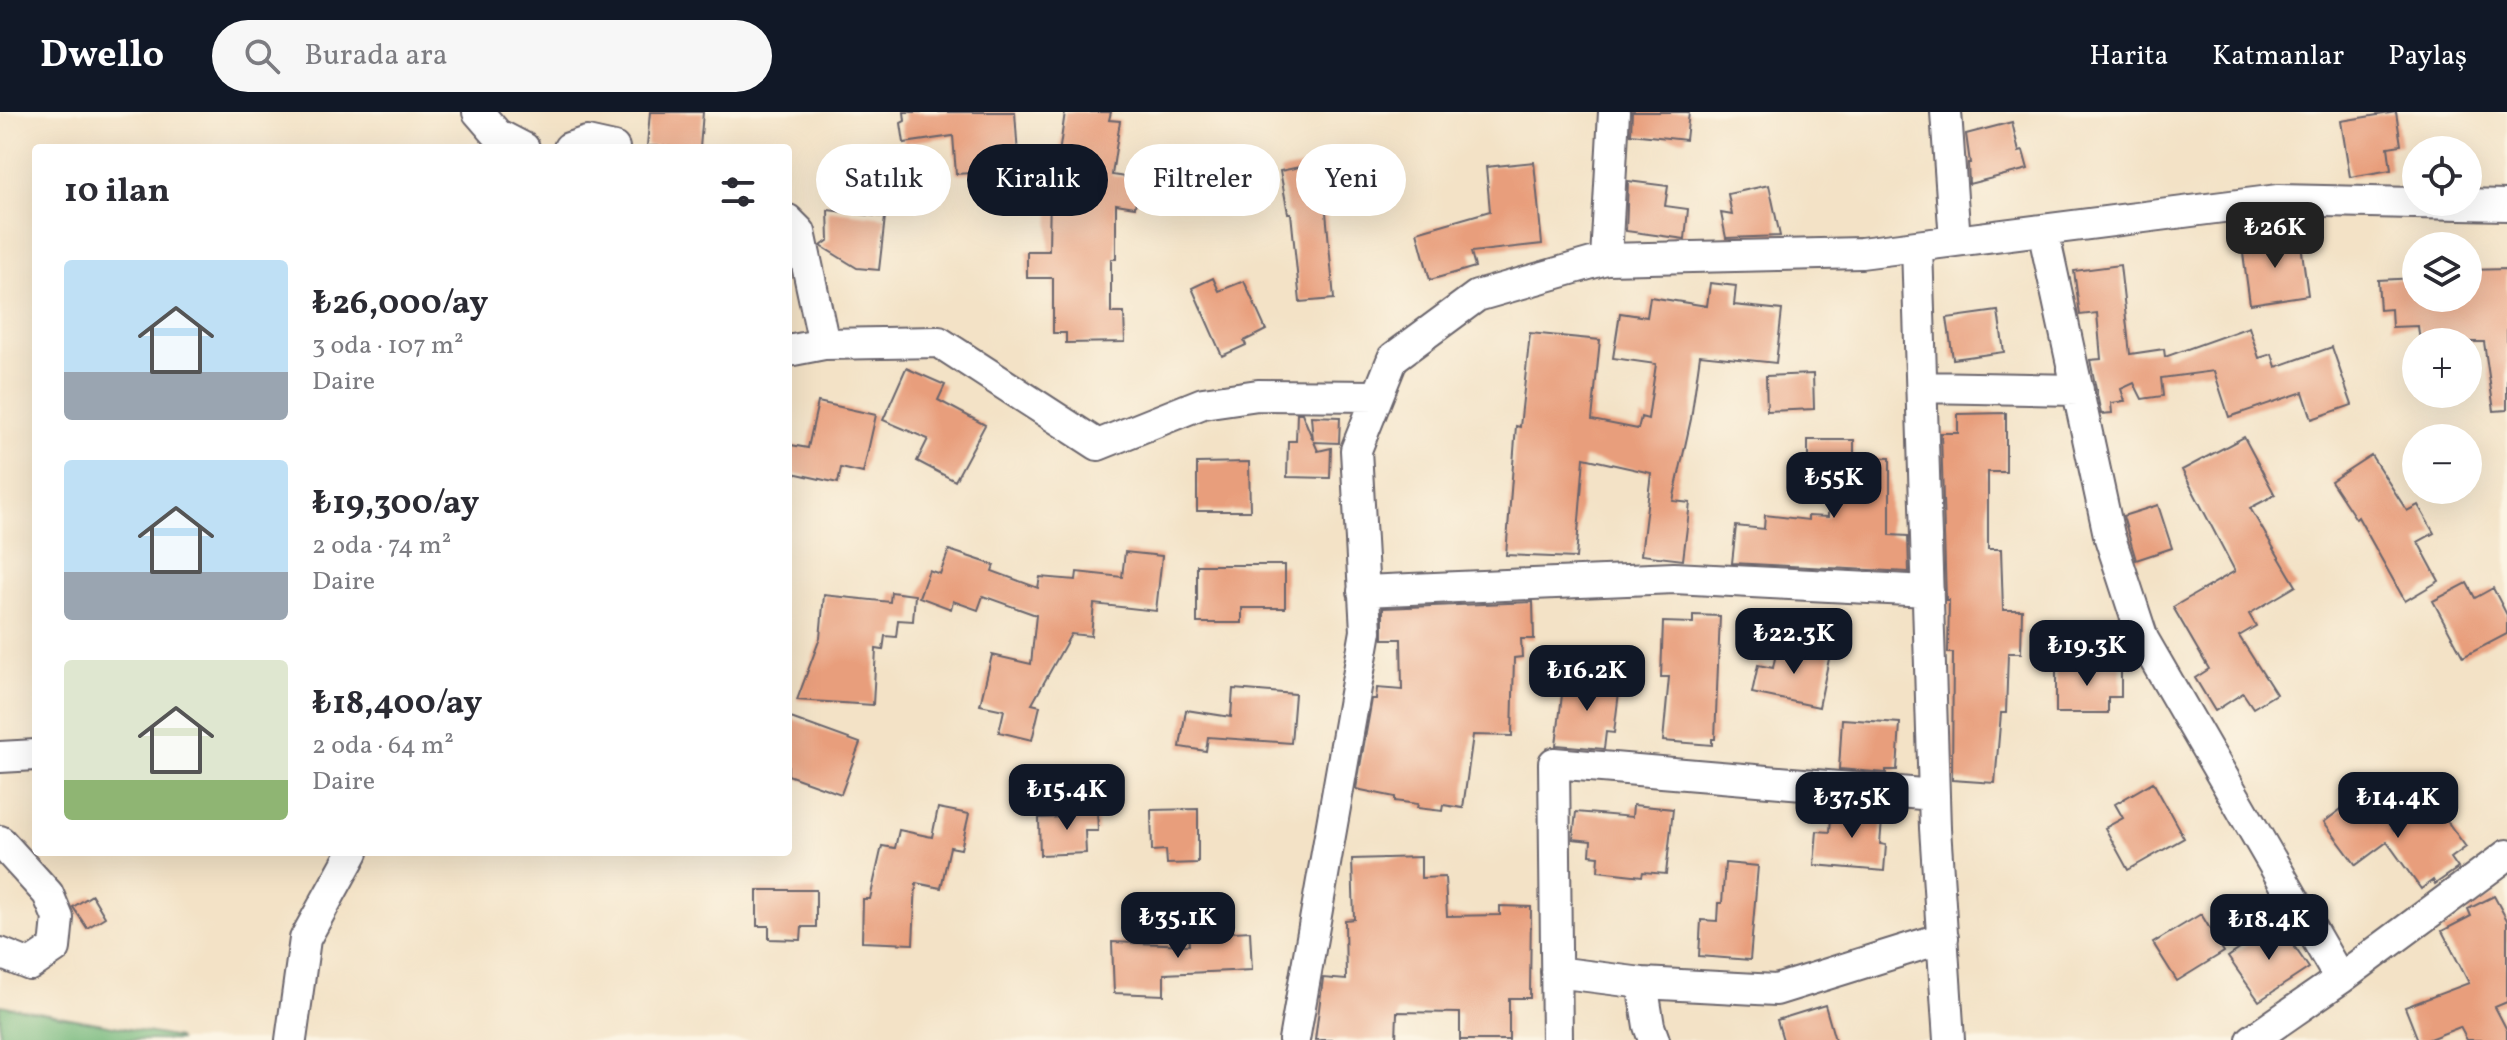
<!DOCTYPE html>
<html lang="tr">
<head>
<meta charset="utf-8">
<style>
  :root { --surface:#fff; --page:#f7f7f7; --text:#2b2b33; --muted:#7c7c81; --accent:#111827 }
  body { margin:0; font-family:Vollkorn,serif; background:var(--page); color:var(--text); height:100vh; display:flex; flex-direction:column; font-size:30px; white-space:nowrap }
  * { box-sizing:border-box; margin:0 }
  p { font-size:26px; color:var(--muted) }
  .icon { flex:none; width:44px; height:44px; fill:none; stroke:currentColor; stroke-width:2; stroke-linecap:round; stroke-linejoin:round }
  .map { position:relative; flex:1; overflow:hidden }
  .panel { position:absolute; left:32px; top:32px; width:760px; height:712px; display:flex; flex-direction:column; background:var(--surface); border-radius:8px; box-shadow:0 8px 32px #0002 }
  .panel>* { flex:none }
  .top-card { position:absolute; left:816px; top:32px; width:760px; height:72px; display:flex; gap:16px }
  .controls { position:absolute; left:2402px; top:24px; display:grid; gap:16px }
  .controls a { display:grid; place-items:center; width:80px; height:80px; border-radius:50%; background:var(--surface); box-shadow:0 8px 32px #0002; font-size:40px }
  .price { position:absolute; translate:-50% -68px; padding:0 18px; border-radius:16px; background:var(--accent); color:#fff; font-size:26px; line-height:52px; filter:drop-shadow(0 2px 4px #0008) }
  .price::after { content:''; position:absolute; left:50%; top:48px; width:24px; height:18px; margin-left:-12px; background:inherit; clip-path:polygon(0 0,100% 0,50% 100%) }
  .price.selected { background:#222; color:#fff }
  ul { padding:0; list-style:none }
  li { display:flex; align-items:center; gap:24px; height:200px; padding:0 32px }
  li span { display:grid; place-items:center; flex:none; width:224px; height:160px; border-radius:8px; color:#555 }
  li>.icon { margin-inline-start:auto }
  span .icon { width:96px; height:96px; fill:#fffc; stroke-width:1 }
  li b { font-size:34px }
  h2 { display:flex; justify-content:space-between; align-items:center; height:96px; padding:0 32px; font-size:34px }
  .tag { padding:0 28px; border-radius:36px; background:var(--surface); box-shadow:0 8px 32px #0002; font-size:28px; line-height:72px }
  .tag.selected { background:var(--accent); color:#fff }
  header { display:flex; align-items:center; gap:48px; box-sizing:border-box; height:112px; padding:0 40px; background:var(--accent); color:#fff }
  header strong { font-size:38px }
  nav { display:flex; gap:44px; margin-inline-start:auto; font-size:28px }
  .search { width:560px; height:72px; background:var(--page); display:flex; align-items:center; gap:20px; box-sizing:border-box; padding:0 28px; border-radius:44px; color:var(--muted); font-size:30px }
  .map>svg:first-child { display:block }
</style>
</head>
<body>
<header>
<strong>Dwello</strong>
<div class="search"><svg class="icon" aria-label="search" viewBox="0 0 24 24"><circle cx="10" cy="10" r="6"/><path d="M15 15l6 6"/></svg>Burada ara</div>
<nav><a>Harita</a><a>Katmanlar</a><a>Paylaş</a></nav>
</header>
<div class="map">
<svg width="2507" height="928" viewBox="0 0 2507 928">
  <rect width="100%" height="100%" fill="#fcf5e5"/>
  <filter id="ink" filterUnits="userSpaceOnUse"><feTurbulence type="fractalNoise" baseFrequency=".0125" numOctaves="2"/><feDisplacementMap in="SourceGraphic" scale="16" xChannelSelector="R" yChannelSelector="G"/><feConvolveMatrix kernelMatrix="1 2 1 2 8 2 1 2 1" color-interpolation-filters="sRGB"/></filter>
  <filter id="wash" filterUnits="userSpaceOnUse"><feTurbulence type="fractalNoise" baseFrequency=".006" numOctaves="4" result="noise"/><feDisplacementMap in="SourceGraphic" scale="32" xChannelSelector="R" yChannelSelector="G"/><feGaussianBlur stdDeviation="1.8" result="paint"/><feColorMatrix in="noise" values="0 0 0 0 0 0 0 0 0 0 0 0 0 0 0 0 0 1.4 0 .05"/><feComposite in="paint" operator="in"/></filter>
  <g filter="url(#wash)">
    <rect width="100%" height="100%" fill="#f3e2c6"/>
    <path fill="#74b87c" stroke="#4b6d5c" stroke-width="2" d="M 0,893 L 178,926 L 179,928 L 0,928 Z"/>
    <g id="blocks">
      <path fill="#e89e7b" d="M 650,0 L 703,0 L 700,36 L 647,34 Z
        M 904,0 L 1015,0 L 1019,58 L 956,62 L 953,24 L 904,31 L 901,11 L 905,9 Z
        M 1065,0 L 1111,0 L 1109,8 L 1120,9 L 1112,63 L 1139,67 L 1135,95 L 1116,92 L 1116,147 L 1111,147 L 1111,201 L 1124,201 L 1125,230 L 1066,231 L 1066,221 L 1053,221 L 1053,166 L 1027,166 L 1027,139 L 1049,139 L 1050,77 L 1048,77 L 1051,56 L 1057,56 Z
        M 1632,0 L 1689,0 L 1686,28 L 1631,22 Z
        M 2396,0 L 2401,33 L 2388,35 L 2391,58 L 2350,65 L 2341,9 Z
        M 2012,10 L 2019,40 L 2023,39 L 2028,57 L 1969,72 L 1968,51 L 1970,51 L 1966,22 Z
        M 1334,48 L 1341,86 L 1325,89 L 1334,187 L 1300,190 L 1291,101 L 1288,101 L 1280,59 Z
        M 1534,50 L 1542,132 L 1471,140 L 1475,155 L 1430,168 L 1417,120 L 1490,99 L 1486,55 Z
        M 1628,69 L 1668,74 L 1665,94 L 1688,97 L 1685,127 L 1626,119 Z
        M 1769,73 L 1780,124 L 1726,126 L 1721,101 L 1732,103 L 1728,82 Z
        M 828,98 L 885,105 L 879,158 L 857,156 L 821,134 L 829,128 Z
        M 2300,125 L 2308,183 L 2250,192 L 2242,134 Z
        M 2120,153 L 2130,242 L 2164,237 L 2165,245 L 2249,215 L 2259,246 L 2272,242 L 2276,255 L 2332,235 L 2352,293 L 2312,307 L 2303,280 L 2229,305 L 2214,259 L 2161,266 L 2163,284 L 2142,287 L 2134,271 L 2121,277 L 2125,289 L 2111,291 L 2112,301 L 2101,302 L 2090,248 L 2101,247 L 2097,201 L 2080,203 L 2074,159 Z
        M 2507,157 L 2507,298 L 2494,299 L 2484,230 L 2420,230 L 2418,214 L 2392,215 L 2391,197 L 2380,198 L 2378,168 L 2416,166 L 2416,186 L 2468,186 L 2468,158 Z
        M 1213,166 L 1219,179 L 1244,169 L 1266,218 L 1244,229 L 1246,233 L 1222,244 L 1192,176 Z
        M 1710,171 L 1736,174 L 1734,193 L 1782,198 L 1776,251 L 1700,243 L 1691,307 L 1673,389 L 1690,391 L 1683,448 L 1641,443 L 1651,361 L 1584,346 L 1576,446 L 1506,443 L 1516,314 L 1520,315 L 1530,221 L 1600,228 L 1592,308 L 1638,317 L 1641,305 L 1648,307 L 1656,252 L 1613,246 L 1620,201 L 1647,205 L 1650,185 L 1707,194 Z
        M 1998,199 L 2004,240 L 1953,247 L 1947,206 Z
        M 906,256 L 945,273 L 938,288 L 985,313 L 955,369 L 917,349 L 928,327 L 883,308 Z
        M 1813,262 L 1814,297 L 1767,299 L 1766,264 Z
        M 818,290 L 876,303 L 863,361 L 841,356 L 838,371 L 788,360 L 791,333 L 808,336 Z
        M 1297,301 L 1302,301 L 1313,328 L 1311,304 L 1340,305 L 1339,331 L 1314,330 L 1318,339 L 1331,336 L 1330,366 L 1287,365 L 1288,329 L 1296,329 Z
        M 2006,301 L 2006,360 L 1988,360 L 1988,437 L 2001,437 L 2003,498 L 2022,498 L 2021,541 L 2008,541 L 2006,601 L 2001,601 L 1995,671 L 1952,668 L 1953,541 L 1948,541 L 1949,488 L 1946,488 L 1941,321 L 1958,321 L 1958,302 Z
        M 2244,325 L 2275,383 L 2250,396 L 2296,474 L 2249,502 L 2256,514 L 2239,524 L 2276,582 L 2253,596 L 2243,581 L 2215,599 L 2195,566 L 2209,557 L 2173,495 L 2235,459 L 2182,358 Z
        M 1808,328 L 1854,328 L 1854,345 L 1890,346 L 1890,423 L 1908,424 L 1909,460 L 1732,451 L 1736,414 L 1764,417 L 1765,403 L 1808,408 L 1808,404 L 1828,405 L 1828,360 L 1808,360 Z
        M 2371,343 L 2407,399 L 2418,393 L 2434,421 L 2418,430 L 2439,469 L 2405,489 L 2358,405 L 2356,407 L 2331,369 Z
        M 1249,350 L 1250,399 L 1197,399 L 1197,351 Z
        M 2158,393 L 2172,436 L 2136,448 L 2123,404 Z
        M 949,438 L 994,453 L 992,459 L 1038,476 L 1040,465 L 1076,468 L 1077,460 L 1122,465 L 1125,440 L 1162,444 L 1156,499 L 1094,492 L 1091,524 L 1071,522 L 1032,592 L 1040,594 L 1032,628 L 999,620 L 1004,598 L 980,593 L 992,543 L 1031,552 L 1036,503 L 983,484 L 978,498 L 953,489 L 951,497 L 919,485 L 929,458 L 940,462 Z
        M 1197,453 L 1285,453 L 1285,496 L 1242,496 L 1242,511 L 1197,511 Z
        M 2467,471 L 2475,486 L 2493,476 L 2507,503 L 2507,522 L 2463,545 L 2433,489 Z
        M 891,480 L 915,483 L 913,509 L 898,508 L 896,525 L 885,524 L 883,538 L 876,537 L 873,593 L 797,588 L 820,526 L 824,483 L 890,490 Z
        M 1533,490 L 1534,527 L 1521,527 L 1522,545 L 1514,546 L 1512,624 L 1473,623 L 1463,696 L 1443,693 L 1442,699 L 1417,696 L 1418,692 L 1395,689 L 1395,685 L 1356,677 L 1372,587 L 1376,587 L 1377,576 L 1402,578 L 1401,527 L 1383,527 L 1383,496 Z
        M 1693,503 L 1720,504 L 1715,627 L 1712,627 L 1712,633 L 1663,629 L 1669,565 L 1661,565 L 1663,510 L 1693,511 Z
        M 1778,531 L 1830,542 L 1819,595 L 1752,581 L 1758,553 L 1773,556 Z
        M 2056,554 L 2121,554 L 2121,585 L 2108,585 L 2108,601 L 2056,601 Z
        M 1564,566 L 1620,572 L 1614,621 L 1606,620 L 1604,637 L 1556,633 Z
        M 1233,577 L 1295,582 L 1291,631 L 1208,625 L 1206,639 L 1180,635 L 1186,598 L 1231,605 Z
        M 788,605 L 860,631 L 841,682 L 788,663 Z
        M 1842,607 L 1900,611 L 1897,658 L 1886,658 L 1886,661 L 1839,657 Z
        M 2153,670 L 2184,726 L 2128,758 L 2105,716 L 2123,706 L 2115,692 Z
        M 2364,680 L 2394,719 L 2419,701 L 2427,711 L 2441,701 L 2466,735 L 2451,746 L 2458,756 L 2435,772 L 2433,768 L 2421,777 L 2387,730 L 2356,753 L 2324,710 Z
        M 1832,692 L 1883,697 L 1880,732 L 1886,733 L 1884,759 L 1814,753 L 1817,719 L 1830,720 Z
        M 1633,693 L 1673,697 L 1666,762 L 1643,760 L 1642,764 L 1598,759 L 1599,744 L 1590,743 L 1591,729 L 1573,727 L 1576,700 L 1632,705 Z
        M 938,696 L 969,702 L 961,737 L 950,735 L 941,776 L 916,771 L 913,832 L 862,830 L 863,787 L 870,787 L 882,734 L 895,736 L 899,718 L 932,725 Z
        M 1097,697 L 1098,719 L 1085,719 L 1086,741 L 1040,743 L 1039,706 L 1064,705 L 1064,698 Z
        M 1198,697 L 1198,751 L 1167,752 L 1166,738 L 1152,739 L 1151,698 Z
        M 1421,745 L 1421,766 L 1445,765 L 1447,804 L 1500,803 L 1500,794 L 1531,795 L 1530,886 L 1509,886 L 1509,928 L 1460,928 L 1460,901 L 1397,900 L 1396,928 L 1315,928 L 1323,866 L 1346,868 L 1345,808 L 1354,807 L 1352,747 Z
        M 1725,751 L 1758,754 L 1750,848 L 1699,844 L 1701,808 L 1717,809 L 1718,791 L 1722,791 Z
        M 757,778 L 816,778 L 816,815 L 802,815 L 801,828 L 769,827 L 769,814 L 757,814 Z
        M 92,783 L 105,805 L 87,816 L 73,795 Z
        M 2494,784 L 2507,808 L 2507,890 L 2495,895 L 2507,918 L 2507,928 L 2467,928 L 2460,915 L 2427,928 L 2418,928 L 2405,895 L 2469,871 L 2442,819 L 2471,804 L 2468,797 Z
        M 2201,802 L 2224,840 L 2177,869 L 2153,831 Z
        M 2278,811 L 2309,856 L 2259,889 L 2228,845 Z
        M 1217,816 L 1217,821 L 1250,819 L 1252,858 L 1164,862 L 1164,883 L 1114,881 L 1112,830 L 1189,833 L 1188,818 Z
        M 1825,893 L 1835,928 L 1783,928 L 1777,908 Z"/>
    </g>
  </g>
  <g filter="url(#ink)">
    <use href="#blocks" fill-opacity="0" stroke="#6b656c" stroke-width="2"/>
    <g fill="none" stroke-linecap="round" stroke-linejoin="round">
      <defs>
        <path id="minor" d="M 478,0 L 497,22 L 524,36
          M 1946,0 L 1955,129
          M 569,36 L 587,30 L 614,36
          M 788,108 L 800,120 L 824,232
          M 2043,118 L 2109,423 L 2143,527 L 2340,867
          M 1917,134 L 1935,716 L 1949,928
          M 1606,147 L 1614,0
          M 788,239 L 824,232 L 939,230 L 1098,333 L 1203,291 L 1258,283 L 1377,284
          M 1922,275 L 2078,278
          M 1363,479 L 1674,466 L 1928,479
          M 0,645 L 36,643
          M 0,729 L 48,782 L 58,806 L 55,836 L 30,853 L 0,841
          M 1556,860 L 1642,871 L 1776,878 L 1943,826
          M 1642,871 L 1649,914 L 1654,928
          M 291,928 L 305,827 L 353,740
          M 1294,928 L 1366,519 L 1356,338 L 1393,246 L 1477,184 L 1606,147 L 1861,141 L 2278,88 L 2507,93
          M 1557,928 L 1554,651 L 1934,683
          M 2252,928 L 2340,867 L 2507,743"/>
      </defs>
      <use href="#minor" stroke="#6b656c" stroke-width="34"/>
      <use href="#minor" stroke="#fff" stroke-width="30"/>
    </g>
  </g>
</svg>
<div class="controls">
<a><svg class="icon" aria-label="locate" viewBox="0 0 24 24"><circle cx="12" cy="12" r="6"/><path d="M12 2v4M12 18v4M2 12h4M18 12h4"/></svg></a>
<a><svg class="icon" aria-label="layers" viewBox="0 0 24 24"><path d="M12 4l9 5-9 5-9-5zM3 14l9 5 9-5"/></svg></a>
<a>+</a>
<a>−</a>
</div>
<b class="price selected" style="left:2275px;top:158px">₺26K</b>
<b class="price" style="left:1834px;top:408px">₺55K</b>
<b class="price" style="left:1794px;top:564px">₺22.3K</b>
<b class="price" style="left:2087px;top:576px">₺19.3K</b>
<b class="price" style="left:1587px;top:601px">₺16.2K</b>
<b class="price" style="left:1067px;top:720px">₺15.4K</b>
<b class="price" style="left:1852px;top:728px">₺37.5K</b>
<b class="price" style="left:2398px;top:728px">₺14.4K</b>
<b class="price" style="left:1178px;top:848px">₺35.1K</b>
<b class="price" style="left:2269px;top:850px">₺18.4K</b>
<div class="top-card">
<a class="tag">Satılık</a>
<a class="tag selected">Kiralık</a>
<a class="tag">Filtreler</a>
<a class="tag">Yeni</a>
</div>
<section class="panel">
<h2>10 ilan<svg class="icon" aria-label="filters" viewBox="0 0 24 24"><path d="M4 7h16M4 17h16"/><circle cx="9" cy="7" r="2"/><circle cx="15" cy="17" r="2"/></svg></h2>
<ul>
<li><span style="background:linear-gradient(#bfe0f5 70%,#9aa5b1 0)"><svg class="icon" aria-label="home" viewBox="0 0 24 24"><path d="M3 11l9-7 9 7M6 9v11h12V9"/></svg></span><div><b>₺26,000/ay</b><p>3 oda · 107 m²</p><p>Daire</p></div></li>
<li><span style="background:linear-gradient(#bfe0f5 70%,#9aa5b1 0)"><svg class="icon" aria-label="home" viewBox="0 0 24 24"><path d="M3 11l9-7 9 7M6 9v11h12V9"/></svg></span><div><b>₺19,300/ay</b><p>2 oda · 74 m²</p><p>Daire</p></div></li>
<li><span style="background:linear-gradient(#dfe7d0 75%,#8fb573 0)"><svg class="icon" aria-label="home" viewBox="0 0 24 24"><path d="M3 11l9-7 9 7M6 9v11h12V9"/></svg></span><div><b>₺18,400/ay</b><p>2 oda · 64 m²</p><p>Daire</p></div></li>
</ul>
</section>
</div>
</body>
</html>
